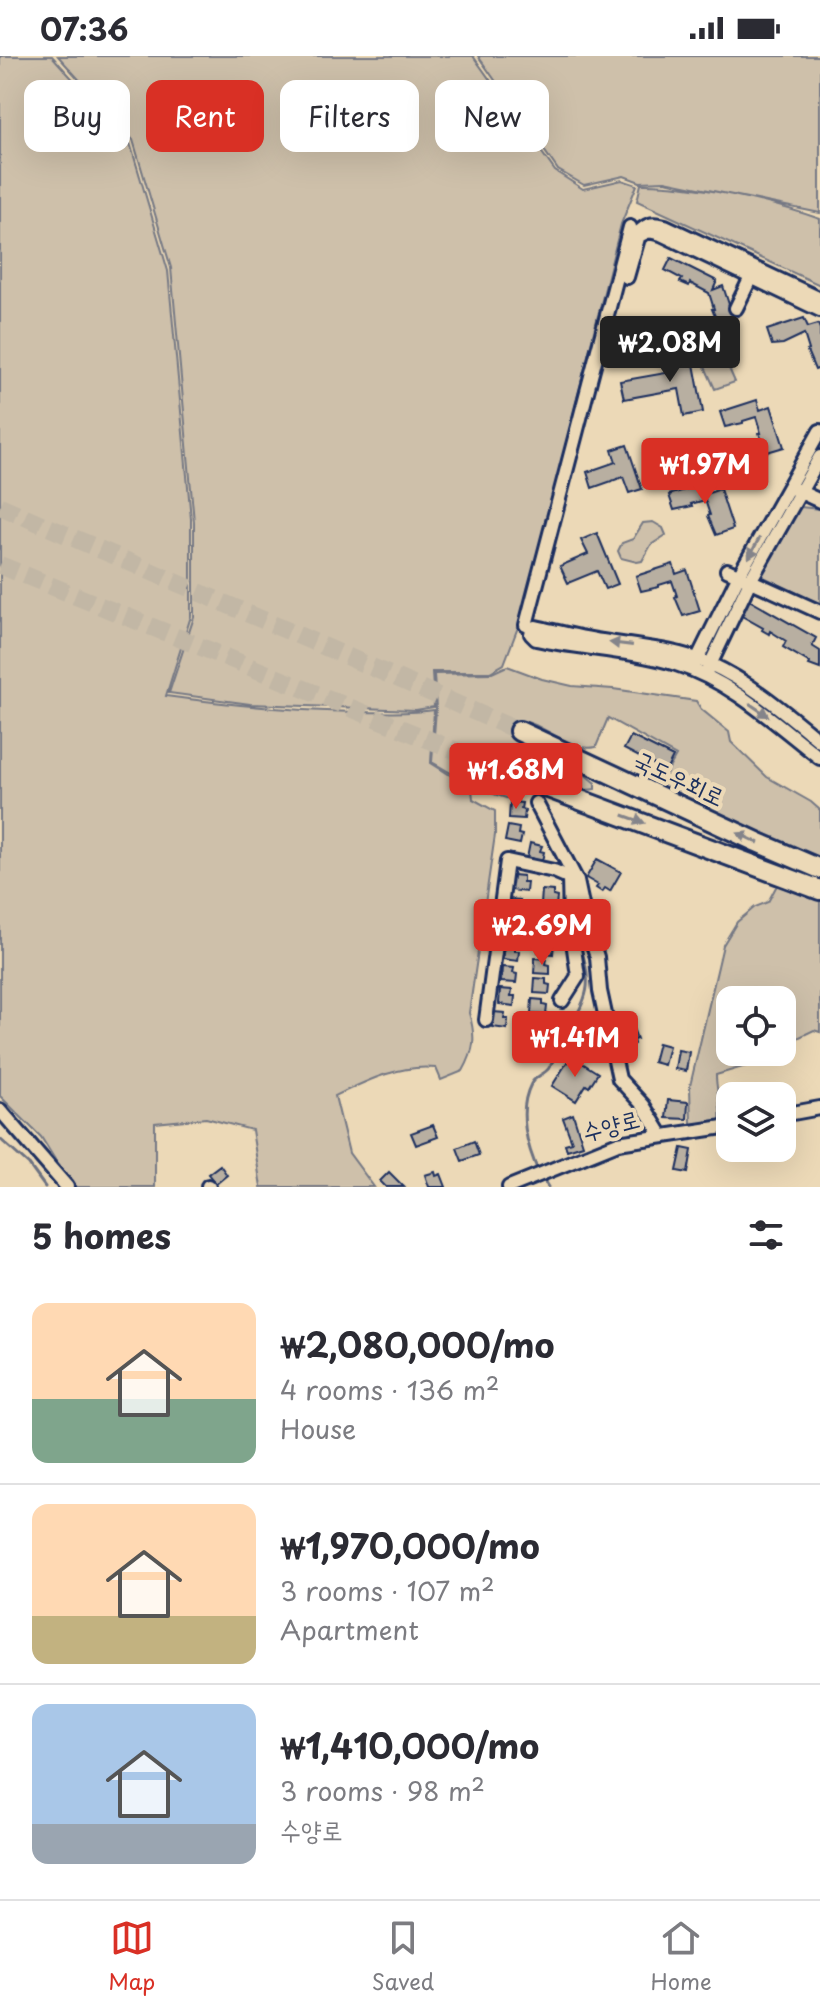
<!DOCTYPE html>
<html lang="en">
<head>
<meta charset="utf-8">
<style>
  :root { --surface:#fff; --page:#f7f7f7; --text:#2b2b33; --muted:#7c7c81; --line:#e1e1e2; --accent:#d93025 }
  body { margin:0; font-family:"Playpen Sans","Poor Story",sans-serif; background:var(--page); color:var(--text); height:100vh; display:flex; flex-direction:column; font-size:30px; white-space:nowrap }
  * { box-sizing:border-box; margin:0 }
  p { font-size:26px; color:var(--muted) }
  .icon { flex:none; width:44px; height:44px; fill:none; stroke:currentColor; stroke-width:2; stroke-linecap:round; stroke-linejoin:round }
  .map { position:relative; height:1131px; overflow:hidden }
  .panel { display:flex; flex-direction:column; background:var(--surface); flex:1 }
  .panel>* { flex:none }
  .top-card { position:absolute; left:24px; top:24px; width:772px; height:72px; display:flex; gap:16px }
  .tools { position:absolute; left:716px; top:930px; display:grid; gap:16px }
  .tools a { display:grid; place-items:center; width:80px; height:80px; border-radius:16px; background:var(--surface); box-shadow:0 8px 32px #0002; font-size:40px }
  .price { position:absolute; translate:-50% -68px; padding:0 18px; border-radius:8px; background:var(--accent); color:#fff; font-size:26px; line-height:52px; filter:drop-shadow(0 2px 4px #0008) }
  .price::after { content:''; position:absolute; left:50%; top:48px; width:24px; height:18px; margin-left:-12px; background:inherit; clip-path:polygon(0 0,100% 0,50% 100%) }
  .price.current { background:#222; color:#fff }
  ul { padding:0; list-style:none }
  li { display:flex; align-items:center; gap:24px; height:200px; padding:0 32px }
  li+li { border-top:2px solid var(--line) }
  li span { display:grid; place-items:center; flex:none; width:224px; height:160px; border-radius:16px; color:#555 }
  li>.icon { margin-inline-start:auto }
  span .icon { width:96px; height:96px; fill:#fffc; stroke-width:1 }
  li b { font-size:34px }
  h2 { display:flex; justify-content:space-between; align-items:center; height:96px; padding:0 32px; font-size:34px }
  .tag { padding:0 28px; border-radius:16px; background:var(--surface); box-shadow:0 8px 32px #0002; font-size:28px; line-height:72px }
  .tag.current { background:var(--accent); color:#fff }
  .status { display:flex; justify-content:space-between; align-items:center; height:56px; padding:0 40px; background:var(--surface); direction:ltr }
  .status svg { height:22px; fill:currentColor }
  .tab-bar { display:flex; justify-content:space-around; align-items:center; height:112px; border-top:2px solid var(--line); background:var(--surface); font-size:22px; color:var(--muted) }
  .tab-bar a { display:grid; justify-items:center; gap:4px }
  .tab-bar .current { color:var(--accent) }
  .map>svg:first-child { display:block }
</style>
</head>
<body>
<div class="status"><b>07:36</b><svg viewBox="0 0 49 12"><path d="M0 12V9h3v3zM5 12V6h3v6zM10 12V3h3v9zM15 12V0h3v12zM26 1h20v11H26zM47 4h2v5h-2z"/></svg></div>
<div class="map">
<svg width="820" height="1131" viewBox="0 0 820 1131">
  <rect width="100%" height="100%" fill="#ecd9b7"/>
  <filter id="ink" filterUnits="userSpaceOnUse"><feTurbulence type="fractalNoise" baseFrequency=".0125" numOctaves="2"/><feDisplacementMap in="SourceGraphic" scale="16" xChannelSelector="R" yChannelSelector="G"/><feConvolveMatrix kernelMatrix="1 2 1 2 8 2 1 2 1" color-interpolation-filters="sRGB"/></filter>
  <g filter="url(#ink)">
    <path fill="#cec0aa" stroke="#747884" stroke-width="2" d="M 0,0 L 52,0 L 130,87 L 168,215 L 191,463 L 191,560 L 166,640 C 230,649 294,655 359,656 C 384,656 409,658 434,654 L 431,707 L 472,733 L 473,743 L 495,755 L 495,779 L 469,957 C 476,980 475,994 463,1015 L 441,1024 L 436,1012 C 400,1008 366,1025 335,1040 L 349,1097 L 374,1131 L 261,1131 L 252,1074 L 206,1062 L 155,1067 L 155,1131 L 72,1131 L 41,1081 L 0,1040 Z
      M 58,0 L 473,0 L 555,115 L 583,133 L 622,124 L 637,129 L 621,168 L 523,558 L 504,608 L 490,616 L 432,616 L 434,651 L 416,654 L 250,648 L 169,637 L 194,561 L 194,466 L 171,212 L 133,84 Z
      M 478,0 L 820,0 L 820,157 L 665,125 L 640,126 L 624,120 L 584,129 L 558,114 Z
      M 641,128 C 692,127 772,146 820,163 L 820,229 L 637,145 Z
      M 727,295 L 734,308 L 728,310 L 735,326 L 715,333 L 701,302 Z
      M 800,451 L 820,453 L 820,548 L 766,522 L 759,523 L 794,454 Z
      M 653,466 L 663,472 L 666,479 L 651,489 L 642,505 L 637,506 L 621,502 L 618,495 L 622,487 L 633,483 L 643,467 Z
      M 507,610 L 542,623 L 572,630 L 613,633 L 696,645 L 701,653 L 729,676 L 731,686 L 767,721 L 811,746 L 820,754 L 820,805 L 691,749 L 659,730 L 676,700 L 608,662 L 596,691 C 567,698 539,660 513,665 L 511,674 L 584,718 L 595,727 L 595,733 C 563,740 511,698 492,710 L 494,719 L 519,736 L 518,745 C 485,738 461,723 432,706 L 436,653 L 434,618 L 492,617 Z
      M 777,829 L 820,845 L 820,976 L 814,974 L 791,985 L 782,996 L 782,944 L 730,944 L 730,996 L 760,996 L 753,1008 L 716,1019 C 716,1036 722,1049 720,1065 L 691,1068 L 690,1030 L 723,889 L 737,866 L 755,851 L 768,846 Z"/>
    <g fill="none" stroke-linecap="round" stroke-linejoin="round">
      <path stroke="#6d7281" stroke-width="3" d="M 577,860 L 578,880
        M 0,1083 L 29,1109 L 45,1131
        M 539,1117 C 527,1091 517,1055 531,1028 C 535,1020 544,1019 549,1012 C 555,1004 556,993 562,984 C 584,946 597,933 579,888
        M 543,1123 L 548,1131"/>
    </g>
    <path fill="#b8afa1" stroke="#1b2f5e" stroke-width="2" d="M 671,202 L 717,225 L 713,234 L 723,230 L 736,270 L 721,275 L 712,253 L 714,253 L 709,237 L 690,227 L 689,230 L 680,226 L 682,223 L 665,214 Z
      M 804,262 L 808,271 L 818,268 L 820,273 L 820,312 L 815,314 L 807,295 L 809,294 L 804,278 L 783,288 L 772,289 L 767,274 Z
      M 691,292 L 703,356 L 684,360 L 679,333 L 624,343 L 620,325 L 677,315 L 673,295 Z
      M 757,344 L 760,354 L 771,350 L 784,391 L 767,396 L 759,377 L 761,377 L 756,361 L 743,365 L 743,367 L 725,371 L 720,356 Z
      M 627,389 L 642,433 L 629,437 L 623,421 L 592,432 L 587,416 L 616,406 L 612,394 Z
      M 706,427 L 709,437 L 720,433 L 733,473 L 716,479 L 708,460 L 710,459 L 705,444 L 691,448 L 692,450 L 674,454 L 669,439 Z
      M 597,477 L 618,528 L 605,533 L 597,515 L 568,527 L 560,510 L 588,498 L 581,484 Z
      M 673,508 L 676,518 L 687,514 L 700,555 L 683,560 L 675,541 L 677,540 L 672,525 L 659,529 L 659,531 L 641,535 L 636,520 Z
      M 749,544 L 816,582 L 812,590 L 820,595 L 820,613 L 809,609 L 810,607 L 783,591 L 786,585 L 770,575 L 769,578 L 762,574 L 763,572 L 740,559 Z
      M 631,680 L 673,701 L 666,715 L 624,693 Z
      M 510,746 L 522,747 L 521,753 L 525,754 L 524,763 L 509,762 Z
      M 508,770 L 519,772 L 518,778 L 522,779 L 520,788 L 505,785 Z
      M 530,787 L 542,790 L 540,795 L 544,796 L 542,805 L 527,802 Z
      M 597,803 L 621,816 L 610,835 L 605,832 L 602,836 L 596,832 L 598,829 L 586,822 Z
      M 512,819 L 523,820 L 523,826 L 527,826 L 526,836 L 510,834 Z
      M 542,834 L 553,835 L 553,840 L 557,841 L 556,850 L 541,849 Z
      M 508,843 L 520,844 L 519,850 L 523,850 L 523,859 L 507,858 Z
      M 540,860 L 552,861 L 551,867 L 555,867 L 554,877 L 539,876 Z
      M 506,866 L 517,867 L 517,873 L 521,873 L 520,883 L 505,881 Z
      M 539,881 L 550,882 L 550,888 L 554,888 L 553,898 L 538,896 Z
      M 504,888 L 515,889 L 515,895 L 519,895 L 518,905 L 502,903 Z
      M 535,902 L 547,903 L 546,908 L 550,909 L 550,918 L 534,917 Z
      M 502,911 L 514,912 L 513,917 L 517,918 L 516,927 L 501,926 Z
      M 535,922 L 546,923 L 546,928 L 550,929 L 549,938 L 534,937 Z
      M 500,933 L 512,934 L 511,940 L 515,940 L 514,950 L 499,948 Z
      M 532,943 L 543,944 L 543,949 L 547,950 L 546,959 L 531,958 Z
      M 493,956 L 505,957 L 504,963 L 508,963 L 507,973 L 492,971 Z
      M 633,972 L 637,983 L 633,984 L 634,988 L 624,992 L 623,988 L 619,989 L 615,978 Z
      M 658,987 L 669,990 L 664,1009 L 653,1006 Z
      M 678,994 L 689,996 L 686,1015 L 675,1013 Z
      M 571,1000 L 598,1017 L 589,1031 L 586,1029 L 576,1045 L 552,1030 Z
      M 668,1044 L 688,1046 L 687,1063 L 666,1062 Z
      M 573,1058 L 583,1089 L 567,1094 L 565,1088 L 572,1086 L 563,1062 Z
      M 433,1069 L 438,1081 L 416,1089 L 411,1077 Z
      M 474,1085 L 479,1099 L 462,1105 L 457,1092 Z
      M 682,1092 L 692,1094 L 688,1117 L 677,1115 Z
      M 220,1109 L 227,1119 L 216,1128 L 208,1118 Z
      M 389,1116 L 404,1131 L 386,1131 L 380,1125 Z
      M 435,1116 L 436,1120 L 441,1118 L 446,1131 L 429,1131 L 425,1119 Z"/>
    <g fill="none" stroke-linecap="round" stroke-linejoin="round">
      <path stroke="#c2b7a5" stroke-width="18" stroke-dasharray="18 9" stroke-linecap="butt" d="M 0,450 L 519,675
        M 0,509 L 535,727"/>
      <defs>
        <path id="minor" d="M 641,179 L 649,175 L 661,178 L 820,254
          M 627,221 L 640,175 C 649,167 654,167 665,170 L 820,243
          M 736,252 L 754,215
          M 794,433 L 820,445
          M 727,514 L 820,556
          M 526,569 L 630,171
          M 695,608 L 739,519 L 820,375
          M 708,613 L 750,525 L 820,401
          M 820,685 C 786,657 750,626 710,608 C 676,593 638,591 602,585 C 580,582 558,576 536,571 L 532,574 L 531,578 L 536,583 C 582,593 631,594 676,608 C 731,625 775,667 820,702
          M 536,747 L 577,825 L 586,868 L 597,901 L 600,935 L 619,1023 L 643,1049 L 662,1080
          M 562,945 L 578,920 L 570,865 L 569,822
          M 486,964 L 507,805 L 554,815 L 577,825
          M 0,1054 L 67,1131
          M 782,1059 L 820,1052
          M 208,1130 L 209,1131
          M 509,1131 L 618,1087 L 730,1070"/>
        <path id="highway" d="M 519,675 L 757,786 L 820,813
          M 535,727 L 820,834"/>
      </defs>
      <use href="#minor" stroke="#1b2f5e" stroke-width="18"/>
      <use href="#highway" stroke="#1b2f5e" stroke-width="24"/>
      <use href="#minor" stroke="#ecd9b7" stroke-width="12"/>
      <use href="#highway" stroke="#ecd9b7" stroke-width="18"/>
    </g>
    <defs><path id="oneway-solid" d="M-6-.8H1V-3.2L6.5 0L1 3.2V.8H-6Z" transform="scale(2)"/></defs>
    <g fill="#84848a">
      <use href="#oneway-solid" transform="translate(754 492) rotate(118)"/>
      <use href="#oneway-solid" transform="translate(621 588) rotate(-173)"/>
      <use href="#oneway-solid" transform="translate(759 654) rotate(34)"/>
      <use href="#oneway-solid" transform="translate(634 763) rotate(20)"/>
      <use href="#oneway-solid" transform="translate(748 782) rotate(-155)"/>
    </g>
  </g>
  <g text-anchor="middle" stroke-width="8" stroke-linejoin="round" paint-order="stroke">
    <g font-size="24" fill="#1b2f5e" stroke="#ecd9b7">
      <text transform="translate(679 723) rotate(25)" y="8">국도우회로</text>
      <text transform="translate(611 1070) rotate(-15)" y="8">수양로</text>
    </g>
  </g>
</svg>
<div class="tools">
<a><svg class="icon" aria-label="locate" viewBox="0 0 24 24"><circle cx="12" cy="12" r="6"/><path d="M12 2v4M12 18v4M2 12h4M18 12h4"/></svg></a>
<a><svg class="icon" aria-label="layers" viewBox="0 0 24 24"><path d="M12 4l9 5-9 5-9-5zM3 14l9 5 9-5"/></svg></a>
</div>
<b class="price current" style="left:670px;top:328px">₩2.08M</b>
<b class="price" style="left:705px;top:450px">₩1.97M</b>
<b class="price" style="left:516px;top:755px">₩1.68M</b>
<b class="price" style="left:542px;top:911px">₩2.69M</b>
<b class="price" style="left:575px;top:1023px">₩1.41M</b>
<div class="top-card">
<a class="tag">Buy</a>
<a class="tag current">Rent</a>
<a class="tag">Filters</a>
<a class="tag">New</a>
</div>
</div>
<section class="panel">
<h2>5 homes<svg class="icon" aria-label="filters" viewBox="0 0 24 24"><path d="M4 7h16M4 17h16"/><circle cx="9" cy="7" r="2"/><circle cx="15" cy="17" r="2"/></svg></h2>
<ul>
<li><span style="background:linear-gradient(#ffd9b3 60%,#7fa58c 0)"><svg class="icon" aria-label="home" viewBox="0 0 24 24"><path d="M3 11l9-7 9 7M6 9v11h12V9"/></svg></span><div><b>₩2,080,000/mo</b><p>4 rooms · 136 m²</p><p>House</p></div></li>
<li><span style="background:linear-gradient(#ffd9b3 70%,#c2b280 0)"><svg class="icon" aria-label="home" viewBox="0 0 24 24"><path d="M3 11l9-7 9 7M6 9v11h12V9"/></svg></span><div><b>₩1,970,000/mo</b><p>3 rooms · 107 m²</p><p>Apartment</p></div></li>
<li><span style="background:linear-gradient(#a9c7e8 75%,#9aa5b1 0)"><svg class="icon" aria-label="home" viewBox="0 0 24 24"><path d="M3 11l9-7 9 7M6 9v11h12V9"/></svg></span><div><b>₩1,410,000/mo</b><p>3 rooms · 98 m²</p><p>수양로</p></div></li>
</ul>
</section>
<nav class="tab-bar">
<a class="current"><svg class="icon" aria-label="map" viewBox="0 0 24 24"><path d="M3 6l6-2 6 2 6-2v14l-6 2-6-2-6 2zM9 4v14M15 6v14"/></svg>Map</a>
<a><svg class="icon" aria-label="saved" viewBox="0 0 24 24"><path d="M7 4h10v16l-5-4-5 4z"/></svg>Saved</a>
<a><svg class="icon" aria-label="home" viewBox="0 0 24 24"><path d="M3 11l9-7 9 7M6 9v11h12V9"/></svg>Home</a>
</nav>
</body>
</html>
